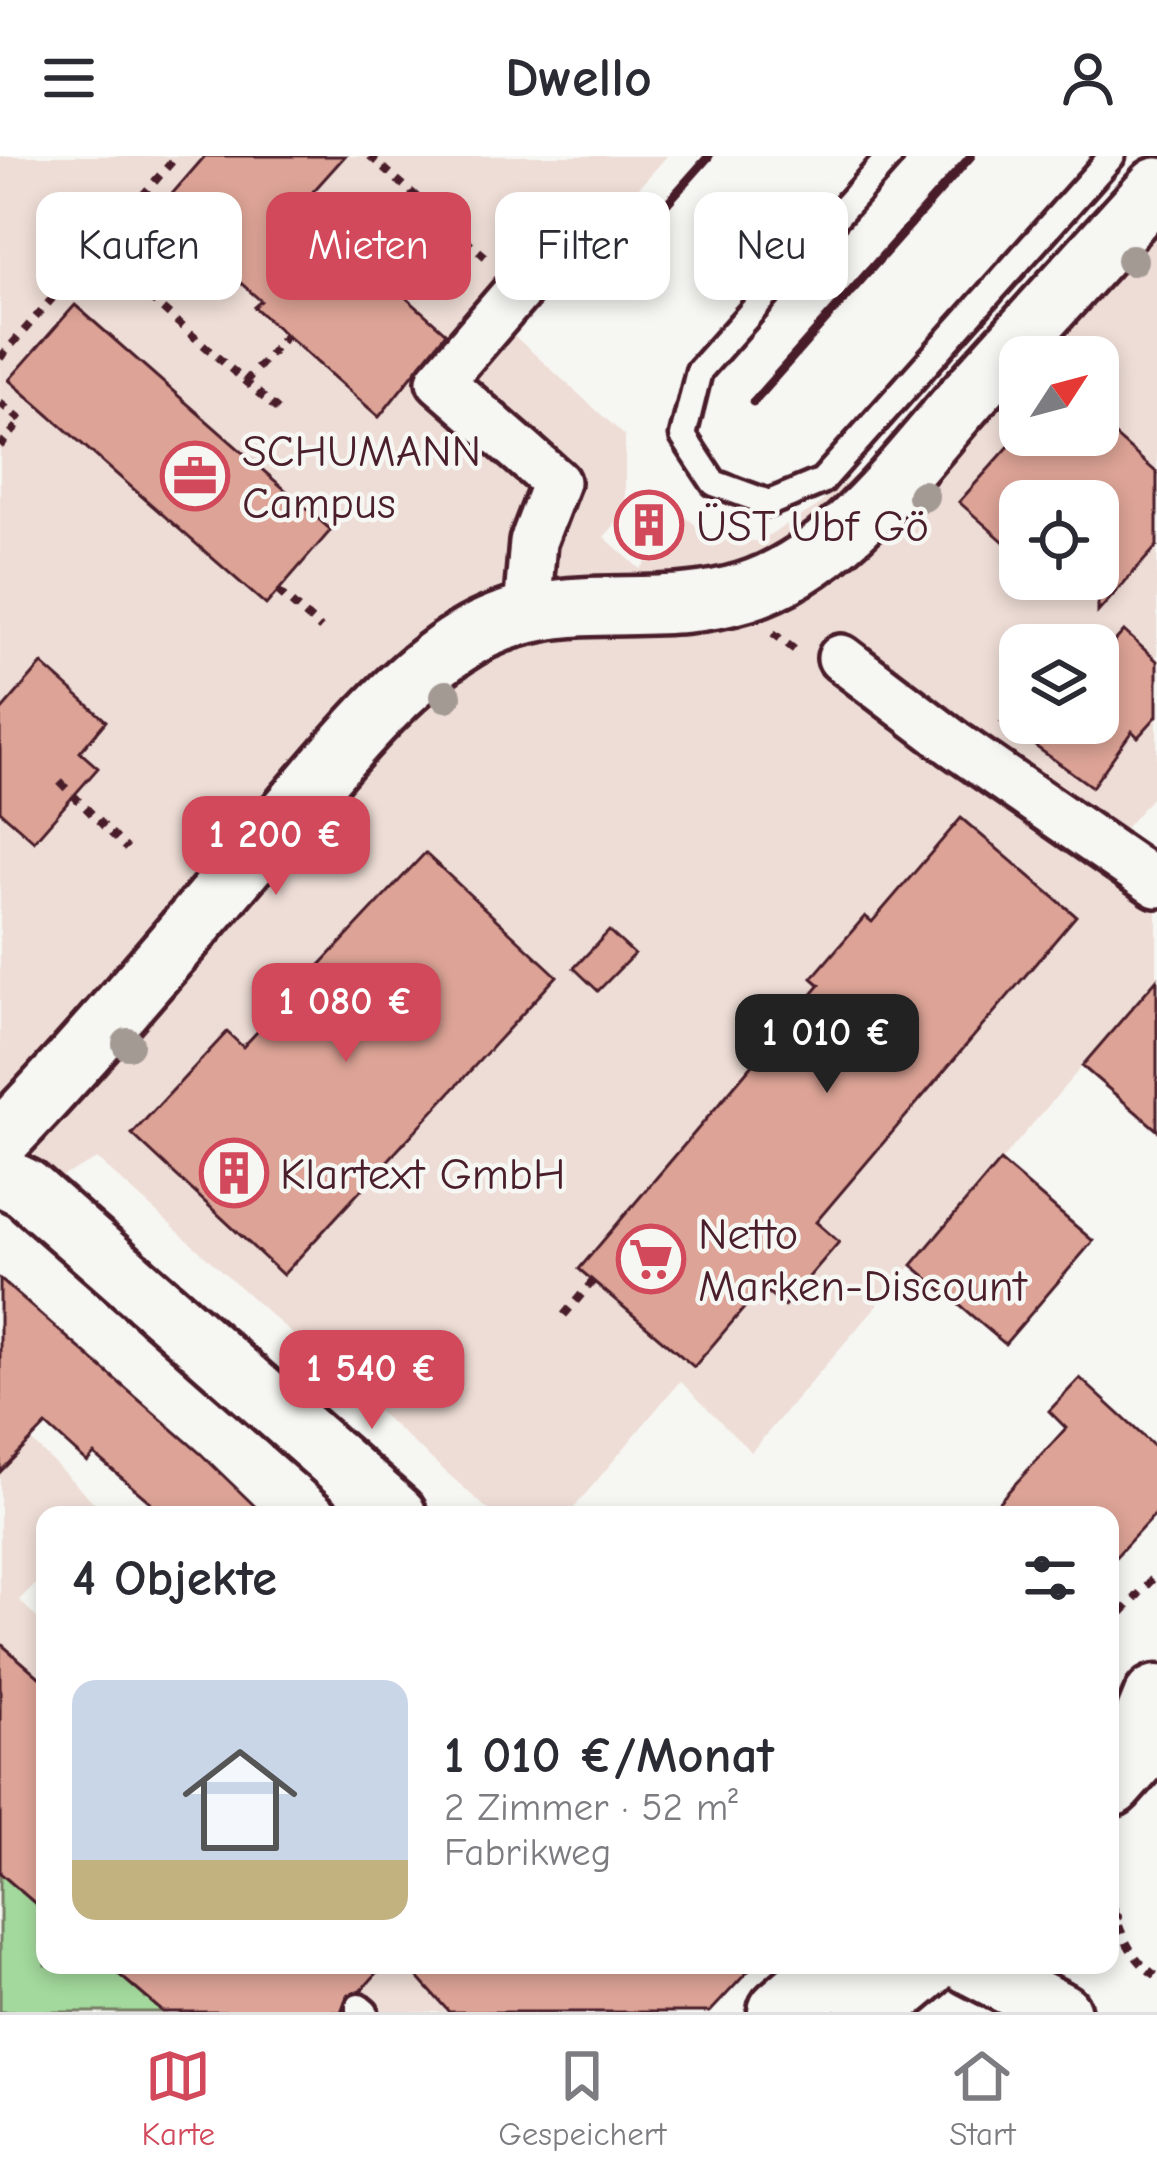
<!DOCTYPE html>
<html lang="de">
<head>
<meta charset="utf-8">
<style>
  :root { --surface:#fff; --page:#f2f2f3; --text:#2b2b33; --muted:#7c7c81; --line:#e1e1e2; --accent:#d1495b }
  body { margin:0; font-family:"Comic Neue",sans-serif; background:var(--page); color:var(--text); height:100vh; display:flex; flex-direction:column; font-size:45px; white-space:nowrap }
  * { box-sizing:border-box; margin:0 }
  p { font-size:39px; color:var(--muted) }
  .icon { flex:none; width:66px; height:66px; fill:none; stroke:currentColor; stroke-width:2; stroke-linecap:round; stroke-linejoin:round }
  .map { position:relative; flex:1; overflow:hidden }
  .side { position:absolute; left:36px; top:1350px; width:1083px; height:468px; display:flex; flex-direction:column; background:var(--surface); border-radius:24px; box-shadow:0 6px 18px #0003 }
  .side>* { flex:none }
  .hud { position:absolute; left:36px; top:36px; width:1086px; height:108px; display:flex; gap:24px }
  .needle { width:78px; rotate:54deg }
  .tools { position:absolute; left:999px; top:180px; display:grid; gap:24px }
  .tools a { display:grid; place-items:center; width:120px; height:120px; border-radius:24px; background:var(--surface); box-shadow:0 6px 18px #0003; font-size:60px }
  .price { position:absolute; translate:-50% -102px; padding:0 27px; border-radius:24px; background:var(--accent); color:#fff; font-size:39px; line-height:78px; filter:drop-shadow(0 3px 6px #0008) }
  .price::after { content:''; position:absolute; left:50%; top:72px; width:36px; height:27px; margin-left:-18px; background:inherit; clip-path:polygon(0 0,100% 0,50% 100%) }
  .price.selected { background:#222; color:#fff }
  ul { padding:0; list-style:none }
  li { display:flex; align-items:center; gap:36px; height:300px; padding:0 36px }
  li span { display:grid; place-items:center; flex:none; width:336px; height:240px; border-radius:24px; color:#555 }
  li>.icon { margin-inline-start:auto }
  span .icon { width:144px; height:144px; fill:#fffc; stroke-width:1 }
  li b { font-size:51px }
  h2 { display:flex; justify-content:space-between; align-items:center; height:144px; padding:0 36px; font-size:51px }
  .tag { padding:0 42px; border-radius:24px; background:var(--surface); box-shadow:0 6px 18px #0003; font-size:42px; line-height:108px }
  .tag.selected { background:var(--accent); color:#fff }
  header { display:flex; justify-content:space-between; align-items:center; height:156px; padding:0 36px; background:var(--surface); font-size:54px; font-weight:600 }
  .tab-bar { display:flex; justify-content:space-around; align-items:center; height:168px; border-top:3px solid var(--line); background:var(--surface); font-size:33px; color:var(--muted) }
  .tab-bar a { display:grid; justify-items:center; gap:6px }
  .tab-bar .selected { color:var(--accent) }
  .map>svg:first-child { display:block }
</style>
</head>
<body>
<header><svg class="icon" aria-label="menu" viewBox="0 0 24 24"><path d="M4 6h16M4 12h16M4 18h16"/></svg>Dwello<svg class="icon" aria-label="person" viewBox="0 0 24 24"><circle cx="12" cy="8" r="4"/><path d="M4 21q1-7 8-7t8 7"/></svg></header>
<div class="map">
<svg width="1157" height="1856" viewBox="0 0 1157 1856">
  <rect width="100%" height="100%" fill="#f6f6f2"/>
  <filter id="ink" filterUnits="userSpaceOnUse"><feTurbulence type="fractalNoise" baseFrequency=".00833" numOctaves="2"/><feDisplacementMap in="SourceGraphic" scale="24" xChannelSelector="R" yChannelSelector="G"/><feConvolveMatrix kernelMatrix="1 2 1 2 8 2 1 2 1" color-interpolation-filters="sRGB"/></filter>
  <g filter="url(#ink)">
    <path fill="#eeddd6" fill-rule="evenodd" d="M 0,0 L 667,0 L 510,176 L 625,280 L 625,357 L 604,381 L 640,413 L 686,361 L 713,384 L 759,385 L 816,351 L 862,313 L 1144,0 L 1157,0 L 1157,635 L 1122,676 L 1157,701 L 1157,823 L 751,1296 L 680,1225 L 568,1359 L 494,1359 L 97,1003 L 0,1052 ZM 1020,201 L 1098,201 L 1098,279 L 1020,279 ZM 1020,345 L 1098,345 L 1098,423 L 1020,423 ZM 1020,489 L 1098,489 L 1098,567 L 1020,567 Z
      M 0,1254 L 105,1357 L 45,1359 L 45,1418 L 19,1444 L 45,1470 L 45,1756 L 0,1717 Z
      M 108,1809 L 407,1809 L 449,1856 L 163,1856 Z"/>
    <path fill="#a3d99c" stroke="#767c64" stroke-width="3" d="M 0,1717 L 45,1756 L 45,1809 L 108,1809 L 163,1856 L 0,1856 Z"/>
    <path fill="#dca396" stroke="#4a1f2b" stroke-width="3" d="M 205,0 L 345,0 L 301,49 L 446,177 L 379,261 L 254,151 L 261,145 L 158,54 Z
      M 75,149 L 331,374 L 266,449 L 9,224 Z
      M 1019,279 L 1114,279 L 1157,317 L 1157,390 L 1098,456 L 1098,345 L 1020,345 L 1020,400 L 959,346 Z
      M 1124,475 L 1157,505 L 1157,560 L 1138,581 L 1132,575 L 1092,631 L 1003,567 L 1098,567 L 1098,504 Z
      M 42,508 L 106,565 L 80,596 L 98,612 L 34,685 L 0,655 L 0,556 Z
      M 961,662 L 1076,760 L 816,1066 L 839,1086 L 784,1150 L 762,1131 L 694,1211 L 579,1113 L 820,829 L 812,822 L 865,760 L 872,766 Z
      M 425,697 L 557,820 L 283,1119 L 132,978 L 227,876 L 243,891 Z
      M 609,775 L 634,798 L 598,835 L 574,812 Z
      M 1157,823 L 1157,974 L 1082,910 Z
      M 1000,1005 L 1093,1085 L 1005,1188 L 912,1109 Z
      M 0,1123 L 200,1297 L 264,1359 L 165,1359 L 94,1298 L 87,1306 L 46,1269 L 0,1316 Z
      M 1080,1222 L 1157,1293 L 1157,1356 L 1110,1407 L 1110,1359 L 987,1359 L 1066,1272 L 1049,1255 Z
      M 0,1487 L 45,1526 L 45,1756 L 0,1717 Z
      M 108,1809 L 384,1809 L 361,1835 L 347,1840 L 341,1856 L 163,1856 Z
      M 407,1809 L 754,1809 L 710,1856 L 449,1856 Z"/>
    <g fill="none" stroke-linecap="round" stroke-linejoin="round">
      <defs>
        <path id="service" d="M 890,0 L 699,215 L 683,280 L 714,327 L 769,347 L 822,325 L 1112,0
          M 359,1851 L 365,1856"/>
        <path id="minor" d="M 521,131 L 440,225 L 556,326 L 533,386 L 527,455
          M 841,502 L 954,588 L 1157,728"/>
        <path id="tertiary" d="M 0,985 C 101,880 193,766 289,657 C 339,599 391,533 455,490 C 549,425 644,467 745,436 C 841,406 910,304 974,233 C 1035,166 1096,98 1157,31
          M 0,1020 L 25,1032 L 397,1359
          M 970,1809 L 1061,1856"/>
        <path id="primary" d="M 1110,1627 L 1134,1600 L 1157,1543
          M 782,1856 L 836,1809
          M 869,1856 L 925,1809"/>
      </defs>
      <use href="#service" stroke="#4a1f2b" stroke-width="33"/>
      <use href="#minor" stroke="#4a1f2b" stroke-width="54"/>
      <use href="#tertiary" stroke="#4a1f2b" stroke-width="66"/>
      <use href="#primary" stroke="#4a1f2b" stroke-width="75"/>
      <path stroke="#4a1f2b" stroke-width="8" stroke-dasharray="9 9" stroke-linecap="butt" d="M 370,0 L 488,103
        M 95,94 L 279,255
        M 0,202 L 177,0
        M 245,226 L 286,180
        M 0,247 L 22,265 L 0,290
        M 278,435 L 321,473
        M 773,477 L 799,497
        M 60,626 L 127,693
        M 564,1159 L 593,1125
        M 1110,1470 L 1157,1418
        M 1116,1681 C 1101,1725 1116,1796 1157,1820
        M 1110,1759 L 1118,1761 L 1110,1770"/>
      <use href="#service" stroke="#f6f6f2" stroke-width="24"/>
      <use href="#minor" stroke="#f6f6f2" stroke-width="45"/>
      <use href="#tertiary" stroke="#f6f6f2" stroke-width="57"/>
      <use href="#primary" stroke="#f6f6f2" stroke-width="66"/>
      <path stroke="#4a1f2b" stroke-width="9" d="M 606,116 L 709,0
        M 753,246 L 971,0"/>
    </g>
    <g fill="#a49a94">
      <circle cx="1132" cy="104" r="16"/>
      <circle cx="923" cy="340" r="16"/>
      <circle cx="446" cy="540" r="16"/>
      <circle cx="128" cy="888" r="16"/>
    </g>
  </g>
  <defs>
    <symbol id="office-ring" viewBox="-11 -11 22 22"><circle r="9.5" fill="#f6f6f2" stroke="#d1495b" stroke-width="1.5"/><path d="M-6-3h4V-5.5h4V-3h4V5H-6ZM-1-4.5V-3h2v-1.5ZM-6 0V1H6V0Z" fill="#d1495b"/></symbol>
    <symbol id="building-ring" viewBox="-11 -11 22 22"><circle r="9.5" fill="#f6f6f2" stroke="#d1495b" stroke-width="1.5"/><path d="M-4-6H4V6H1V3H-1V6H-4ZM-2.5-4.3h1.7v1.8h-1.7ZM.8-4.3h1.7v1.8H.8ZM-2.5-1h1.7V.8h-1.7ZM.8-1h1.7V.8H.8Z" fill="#d1495b"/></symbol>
    <symbol id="supermarket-ring" viewBox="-11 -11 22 22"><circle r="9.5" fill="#f6f6f2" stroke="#d1495b" stroke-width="1.5"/><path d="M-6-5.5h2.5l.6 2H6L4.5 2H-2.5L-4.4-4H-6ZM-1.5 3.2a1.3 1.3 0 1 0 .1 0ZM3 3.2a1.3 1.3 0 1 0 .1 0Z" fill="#d1495b"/></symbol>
  </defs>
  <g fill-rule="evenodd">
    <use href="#office-ring" x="157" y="282" width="76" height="76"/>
    <use href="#building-ring" x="611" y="331" width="76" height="76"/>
    <use href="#building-ring" x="196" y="979" width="76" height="76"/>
    <use href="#supermarket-ring" x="613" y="1065" width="76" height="76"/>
  </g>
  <g text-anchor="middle" stroke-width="9" stroke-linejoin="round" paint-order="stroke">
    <g font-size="45" fill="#4a1f2b" stroke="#f6f6f2" text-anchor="start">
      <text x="242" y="310">SCHUMANN<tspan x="242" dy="52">Campus</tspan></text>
      <text x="696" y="385">ÜST Ubf Gö</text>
      <text x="280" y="1033">Klartext GmbH</text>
      <text x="698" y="1093">Netto<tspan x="698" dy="52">Marken-Discount</tspan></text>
    </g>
  </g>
</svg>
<div class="tools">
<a><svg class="needle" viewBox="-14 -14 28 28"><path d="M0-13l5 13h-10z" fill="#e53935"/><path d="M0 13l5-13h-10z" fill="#7c7c81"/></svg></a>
<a><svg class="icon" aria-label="locate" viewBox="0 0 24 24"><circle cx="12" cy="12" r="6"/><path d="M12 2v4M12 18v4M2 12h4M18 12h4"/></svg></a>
<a><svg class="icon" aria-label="layers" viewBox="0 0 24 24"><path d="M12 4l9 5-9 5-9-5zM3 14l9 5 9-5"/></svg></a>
</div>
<b class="price" style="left:276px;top:742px">1 200 €</b>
<b class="price" style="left:346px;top:909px">1 080 €</b>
<b class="price selected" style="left:827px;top:940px">1 010 €</b>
<b class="price" style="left:372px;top:1276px">1 540 €</b>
<div class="hud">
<a class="tag">Kaufen</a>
<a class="tag selected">Mieten</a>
<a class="tag">Filter</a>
<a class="tag">Neu</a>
</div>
<section class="side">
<h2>4 Objekte<svg class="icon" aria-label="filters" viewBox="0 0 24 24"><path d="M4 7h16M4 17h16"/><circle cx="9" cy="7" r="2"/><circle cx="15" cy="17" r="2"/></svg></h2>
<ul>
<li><span style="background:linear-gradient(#c9d6e8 75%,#c2b280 0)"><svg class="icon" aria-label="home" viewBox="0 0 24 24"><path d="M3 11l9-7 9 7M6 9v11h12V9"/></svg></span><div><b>1 010 €/Monat</b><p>2 Zimmer · 52 m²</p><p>Fabrikweg</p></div></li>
</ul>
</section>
</div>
<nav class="tab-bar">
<a class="selected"><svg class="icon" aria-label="map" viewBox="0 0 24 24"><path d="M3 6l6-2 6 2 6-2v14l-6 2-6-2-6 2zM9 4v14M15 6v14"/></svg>Karte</a>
<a><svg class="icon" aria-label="saved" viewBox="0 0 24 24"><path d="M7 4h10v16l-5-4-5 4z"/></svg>Gespeichert</a>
<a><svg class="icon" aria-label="home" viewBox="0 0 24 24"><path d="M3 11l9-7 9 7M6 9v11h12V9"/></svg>Start</a>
</nav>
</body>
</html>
